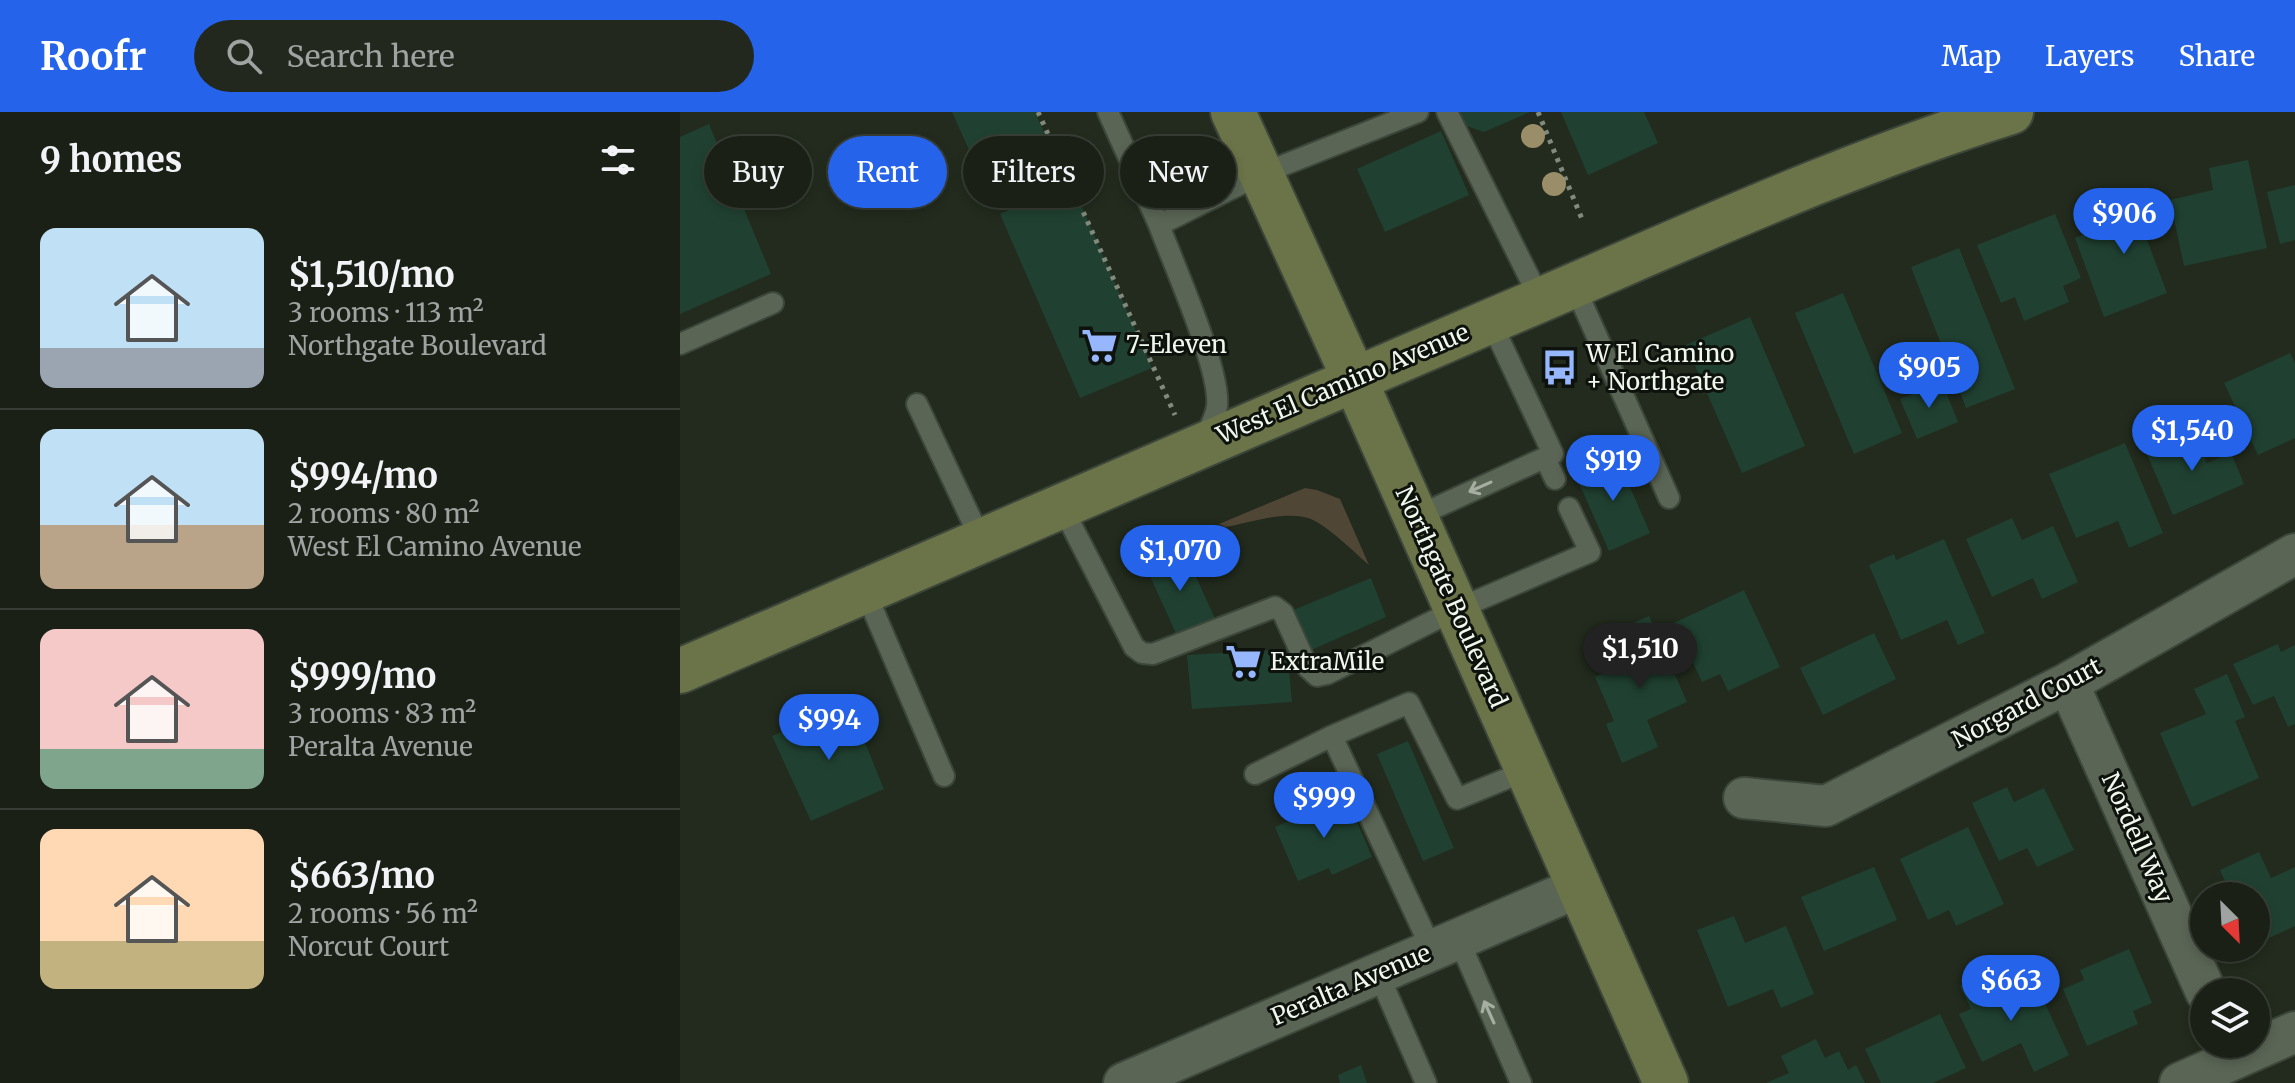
<!DOCTYPE html>
<html lang="en">
<head>
<meta charset="utf-8">
<style>
  :root { --surface:#1a2016; --page:#23281f; --text:#f1f3f6; --muted:#9fa3a1; --line:#383e35; --accent:#2563eb }
  body { margin:0; font-family:Merriweather,serif; background:var(--page); color:var(--text); height:100vh; display:flex; flex-direction:column; font-size:30px; white-space:nowrap }
  * { box-sizing:border-box; margin:0 }
  p { font-size:26px; color:var(--muted) }
  .icon { flex:none; width:44px; height:44px; fill:none; stroke:currentColor; stroke-width:2; stroke-linecap:round; stroke-linejoin:round }
  .map { position:relative; flex:1; overflow:hidden }
  .side { display:flex; flex-direction:column; background:var(--surface); width:680px }
  .side>* { flex:none }
  .banner { position:absolute; left:24px; top:24px; width:760px; height:72px; display:flex; gap:16px }
  .needle { width:52px; rotate:156deg }
  .controls { position:absolute; left:1510px; top:770px; display:grid; gap:16px }
  .controls a { display:grid; place-items:center; width:80px; height:80px; border-radius:50%; background:var(--surface); box-shadow:0 4px 12px #0003,0 0 0 2px var(--line); font-size:40px }
  .price { position:absolute; translate:-50% -68px; padding:0 18px; border-radius:28px; background:var(--accent); color:#fff; font-size:26px; line-height:52px; filter:drop-shadow(0 2px 4px #0008) }
  .price::after { content:''; position:absolute; left:50%; top:48px; width:24px; height:18px; margin-left:-12px; background:inherit; clip-path:polygon(0 0,100% 0,50% 100%) }
  .price.selected { background:#222; color:#fff }
  ul { padding:0; list-style:none }
  li { display:flex; align-items:center; gap:24px; height:200px; padding:0 40px }
  li+li { border-top:2px solid var(--line) }
  li span { display:grid; place-items:center; flex:none; width:224px; height:160px; border-radius:16px; color:#555 }
  li>.icon { margin-inline-start:auto }
  span .icon { width:96px; height:96px; fill:#fffc; stroke-width:1 }
  li b { font-size:34px }
  h2 { display:flex; justify-content:space-between; align-items:center; height:96px; padding:0 40px; font-size:34px }
  .chip { padding:0 28px; border-radius:36px; background:var(--surface); box-shadow:0 4px 12px #0003,0 0 0 2px var(--line); font-size:28px; line-height:72px }
  .chip.selected { background:var(--accent); color:#fff }
  header { display:flex; align-items:center; gap:48px; box-sizing:border-box; height:112px; padding:0 40px; background:var(--accent); color:#fff }
  header strong { font-size:38px }
  nav { display:flex; gap:44px; margin-inline-start:auto; font-size:28px }
  .search { width:560px; height:72px; background:var(--page); display:flex; align-items:center; gap:20px; box-sizing:border-box; padding:0 28px; border-radius:44px; color:var(--muted); font-size:30px }
  main { display:flex; flex:1; min-height:0 }
  .map>svg:first-child { display:block }
</style>
</head>
<body>
<header>
<strong>Roofr</strong>
<div class="search"><svg class="icon" aria-label="search" viewBox="0 0 24 24"><circle cx="10" cy="10" r="6"/><path d="M15 15l6 6"/></svg>Search here</div>
<nav><a>Map</a><a>Layers</a><a>Share</a></nav>
</header>
<main>
<section class="side">
<h2>9 homes<svg class="icon" aria-label="filters" viewBox="0 0 24 24"><path d="M4 7h16M4 17h16"/><circle cx="9" cy="7" r="2"/><circle cx="15" cy="17" r="2"/></svg></h2>
<ul>
<li><span style="background:linear-gradient(#bfe0f5 75%,#9aa5b1 0)"><svg class="icon" aria-label="home" viewBox="0 0 24 24"><path d="M3 11l9-7 9 7M6 9v11h12V9"/></svg></span><div><b>$1,510/mo</b><p>3 rooms · 113 m²</p><p>Northgate Boulevard</p></div></li>
<li><span style="background:linear-gradient(#bfe0f5 60%,#b9a48a 0)"><svg class="icon" aria-label="home" viewBox="0 0 24 24"><path d="M3 11l9-7 9 7M6 9v11h12V9"/></svg></span><div><b>$994/mo</b><p>2 rooms · 80 m²</p><p>West El Camino Avenue</p></div></li>
<li><span style="background:linear-gradient(#f6c9c9 75%,#7fa58c 0)"><svg class="icon" aria-label="home" viewBox="0 0 24 24"><path d="M3 11l9-7 9 7M6 9v11h12V9"/></svg></span><div><b>$999/mo</b><p>3 rooms · 83 m²</p><p>Peralta Avenue</p></div></li>
<li><span style="background:linear-gradient(#ffd9b3 70%,#c2b280 0)"><svg class="icon" aria-label="home" viewBox="0 0 24 24"><path d="M3 11l9-7 9 7M6 9v11h12V9"/></svg></span><div><b>$663/mo</b><p>2 rooms · 56 m²</p><p>Norcut Court</p></div></li>
</ul>
</section>
<div class="map">
<svg width="1615" height="971" viewBox="0 0 1615 971">
  <rect width="100%" height="100%" fill="#222b1d"/>
  <path fill="#4f4636" d="M 625,376 L 637,378 L 660,387 L 689,453 C 675,441 645,411 628,406 C 603,399 571,410 546,415 L 539,412 Z"/>
  <path fill="#204131" d="M 272,0 L 355,0 L 376,47 L 307,78 Z
    M 776,0 L 850,0 L 804,20 L 781,12 Z
    M 881,0 L 964,0 L 978,31 L 908,63 Z
    M 29,12 L 91,162 L 0,202 L 0,25 Z
    M 761,19 L 789,83 L 705,120 L 677,57 Z
    M 1568,48 L 1587,136 L 1504,154 L 1490,88 L 1533,78 L 1529,56 Z
    M 391,70 L 472,256 L 400,286 L 320,102 Z
    M 1615,73 L 1615,128 L 1600,132 L 1587,80 Z
    M 1467,75 L 1482,113 L 1464,120 L 1487,181 L 1424,205 L 1395,126 L 1444,107 L 1436,87 Z
    M 1375,102 L 1401,166 L 1383,174 L 1389,190 L 1344,209 L 1335,185 L 1321,191 L 1297,133 Z
    M 1279,136 L 1335,277 L 1286,296 L 1231,155 Z
    M 1163,181 L 1222,321 L 1174,342 L 1115,201 Z
    M 1070,205 L 1125,334 L 1062,361 L 1006,233 Z
    M 1610,241 L 1615,251 L 1615,326 L 1578,343 L 1544,271 Z
    M 1262,270 L 1278,310 L 1237,327 L 1220,287 Z
    M 1513,319 L 1527,351 L 1551,341 L 1564,372 L 1493,403 L 1466,340 Z
    M 1445,331 L 1483,421 L 1449,436 L 1438,409 L 1396,426 L 1369,362 Z
    M 936,343 L 970,421 L 929,439 L 895,362 Z
    M 1332,406 L 1342,428 L 1373,414 L 1398,470 L 1362,487 L 1353,466 L 1312,485 L 1286,427 Z
    M 1264,427 L 1305,521 L 1278,533 L 1267,508 L 1221,528 L 1189,453 L 1214,442 L 1216,448 Z
    M 502,434 L 537,511 L 499,528 L 464,451 Z
    M 691,466 L 706,505 L 629,539 L 611,499 Z
    M 1064,478 L 1100,555 L 1048,579 L 1040,562 L 1022,570 L 994,511 Z
    M 969,504 L 1007,590 L 967,608 L 978,635 L 942,651 L 926,612 L 934,609 L 915,565 L 955,547 L 942,516 Z
    M 1194,521 L 1216,567 L 1143,603 L 1120,556 Z
    M 1598,532 L 1601,540 L 1615,533 L 1615,612 L 1608,615 L 1594,584 L 1573,593 L 1553,552 Z
    M 607,537 L 612,590 L 512,597 L 507,543 Z
    M 1547,562 L 1565,605 L 1555,609 L 1579,666 L 1512,695 L 1480,621 L 1526,602 L 1514,577 Z
    M 169,592 L 204,677 L 131,709 L 92,624 Z
    M 728,629 L 774,736 L 743,749 L 697,642 Z
    M 1327,675 L 1334,690 L 1364,676 L 1394,738 L 1357,755 L 1347,736 L 1319,749 L 1292,691 Z
    M 666,684 L 692,745 L 652,763 L 649,756 L 618,769 L 595,715 Z
    M 1288,715 L 1324,792 L 1276,814 L 1269,798 L 1248,808 L 1220,747 Z
    M 1579,740 L 1591,766 L 1615,755 L 1615,814 L 1576,832 L 1576,784 L 1552,784 L 1540,758 Z
    M 1194,755 L 1217,808 L 1144,839 L 1121,785 Z
    M 1054,804 L 1065,831 L 1106,814 L 1134,882 L 1101,896 L 1093,877 L 1048,895 L 1017,818 Z
    M 1449,837 L 1472,891 L 1453,899 L 1458,912 L 1407,934 L 1383,877 L 1404,868 L 1400,858 Z
    M 1306,862 L 1317,887 L 1355,870 L 1389,943 L 1354,960 L 1341,931 L 1302,950 L 1279,902 L 1291,897 L 1280,874 Z
    M 1260,902 L 1286,956 L 1253,971 L 1201,971 L 1185,937 Z
    M 1136,927 L 1145,946 L 1159,939 L 1168,958 L 1176,953 L 1185,971 L 1086,971 L 1109,961 L 1101,944 Z
    M 681,953 L 687,971 L 660,971 L 658,963 Z"/>
  <g fill="none" stroke-linecap="round" stroke-linejoin="round">
    <defs>
      <path id="lane" d="M 428,0 L 479,113 L 581,62 L 738,0
        M 767,0 L 860,187
        M 479,113 C 493,151 541,258 537,294 C 536,305 528,318 524,328
        M 894,173 L 989,386
        M 0,232 L 93,191
        M 237,292 L 301,428
        M 865,346 L 875,367
        M 381,393 L 454,535 L 462,541 L 473,542 L 595,495 L 603,501 L 628,556 L 637,564 L 647,562 L 775,498 L 910,440 L 889,396
        M 735,405 L 873,342 L 811,210
        M 185,479 L 264,664
        M 652,624 L 729,591 L 777,687 L 848,658
        M 575,662 L 652,624 L 752,838
        M 778,826 L 841,971
        M 698,861 L 746,971"/>
      <path id="street" d="M 1388,571 L 1526,880
        M 1064,686 L 1146,694 L 1388,571 L 1615,442
        M 444,971 L 899,775
        M 1500,971 L 1615,920"/>
      <path id="secondary" d="M 553,0 L 674,266 L 986,971
        M 0,559 C 269,443 537,325 806,211 C 980,138 1151,56 1331,0"/>
    </defs>
    <use href="#lane" stroke="#3d463a" stroke-width="24"/>
    <use href="#street" stroke="#3d463a" stroke-width="44"/>
    <use href="#secondary" stroke="#3d463a" stroke-width="48"/>
    <path stroke="#828a7e" stroke-width="5" stroke-dasharray="4 6" stroke-linecap="butt" d="M 358,0 L 495,303
      M 858,0 L 902,107"/>
    <use href="#lane" stroke="#5a6555" stroke-width="20"/>
    <use href="#street" stroke="#5a6555" stroke-width="40"/>
    <use href="#secondary" stroke="#6b7348" stroke-width="44"/>
  </g>
  <g fill="#9a8e69">
    <circle cx="853" cy="24" r="12"/>
    <circle cx="874" cy="72" r="12"/>
  </g>
  <defs><path id="oneway-shaft" d="M-6 0H5M1.5-3L5.5 0L1.5 3" fill="none" stroke-width="1.6" stroke-linecap="round" stroke-linejoin="round" transform="scale(2)"/></defs>
  <g stroke="#a5aea1">
    <use href="#oneway-shaft" transform="translate(800 375) rotate(156)"/>
    <use href="#oneway-shaft" transform="translate(809 900) rotate(-114)"/>
  </g>
  <defs>
    <symbol id="supermarket-bare" viewBox="-9 -9 18 18"><path d="M-6-5.5h2.5l.6 2H6L4.5 2H-2.5L-4.4-4H-6ZM-1.5 3.2a1.3 1.3 0 1 0 .1 0ZM3 3.2a1.3 1.3 0 1 0 .1 0Z" fill="#96b6fd" stroke="#0e120c" stroke-width="2.5" paint-order="stroke"/></symbol>
    <symbol id="bus-bare" viewBox="-9 -9 18 18"><path d="M-5-6H5V4H4V6H2V4H-2V6H-4V4H-5ZM-3.5-4V0h7V-4ZM-3.5 1.2v1.5H-2V1.2ZM2 1.2v1.5H3.5V1.2Z" fill="#96b6fd" stroke="#0e120c" stroke-width="2.5" paint-order="stroke"/></symbol>
  </defs>
  <g fill-rule="evenodd">
    <use href="#supermarket-bare" x="394" y="208" width="51" height="51"/>
    <use href="#bus-bare" x="854" y="230" width="51" height="51"/>
    <use href="#supermarket-bare" x="538" y="524" width="51" height="51"/>
  </g>
  <g text-anchor="middle" stroke-width="6" stroke-linejoin="round" paint-order="stroke">
    <g font-size="24" fill="#f0f7ed" stroke="#0e120c" text-anchor="start">
      <text x="446" y="241">7-Eleven</text>
      <text x="906" y="250">W El Camino<tspan x="906" dy="28">+ Northgate</tspan></text>
      <text x="590" y="558">ExtraMile</text>
    </g>
    <g font-size="24" fill="#f0f7ed" stroke="#0e120c">
      <text transform="translate(663 272) rotate(-23)" y="8">West El Camino Avenue</text>
      <text transform="translate(771 485) rotate(66)" y="8">Northgate Boulevard</text>
      <text transform="translate(1347 591) rotate(-28)" y="8">Norgard Court</text>
      <text transform="translate(1457 726) rotate(66)" y="8">Nordell Way</text>
      <text transform="translate(671 873) rotate(-23)" y="8">Peralta Avenue</text>
    </g>
  </g>
</svg>
<div class="controls">
<a><svg class="needle" viewBox="-14 -14 28 28"><path d="M0-13l5 13h-10z" fill="#e53935"/><path d="M0 13l5-13h-10z" fill="#9fa3a1"/></svg></a>
<a><svg class="icon" aria-label="layers" viewBox="0 0 24 24"><path d="M12 4l9 5-9 5-9-5zM3 14l9 5 9-5"/></svg></a>
</div>
<b class="price" style="left:1444px;top:144px">$906</b>
<b class="price" style="left:1249px;top:298px">$905</b>
<b class="price" style="left:1512px;top:361px">$1,540</b>
<b class="price" style="left:933px;top:391px">$919</b>
<b class="price" style="left:500px;top:481px">$1,070</b>
<b class="price selected" style="left:960px;top:579px">$1,510</b>
<b class="price" style="left:149px;top:650px">$994</b>
<b class="price" style="left:644px;top:728px">$999</b>
<b class="price" style="left:1331px;top:911px">$663</b>
<div class="banner">
<a class="chip">Buy</a>
<a class="chip selected">Rent</a>
<a class="chip">Filters</a>
<a class="chip">New</a>
</div>
</div>
</main>
</body>
</html>
